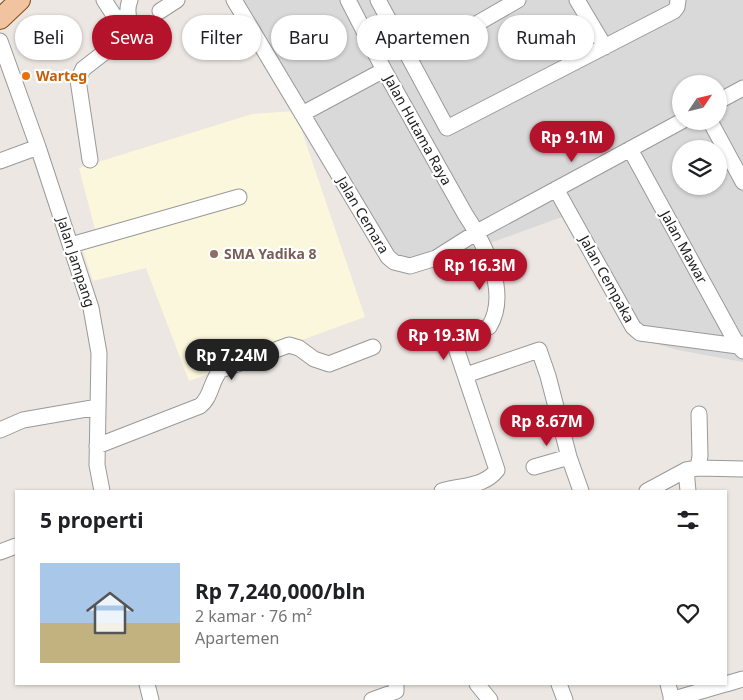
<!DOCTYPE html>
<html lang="id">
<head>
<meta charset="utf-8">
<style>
  :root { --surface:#fff; --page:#f2f2f2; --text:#202124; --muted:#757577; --accent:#b5132b }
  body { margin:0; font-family:"Noto Sans",sans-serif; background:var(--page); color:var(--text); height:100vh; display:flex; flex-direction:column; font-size:19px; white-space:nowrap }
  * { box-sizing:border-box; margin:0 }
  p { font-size:16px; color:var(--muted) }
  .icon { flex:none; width:28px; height:28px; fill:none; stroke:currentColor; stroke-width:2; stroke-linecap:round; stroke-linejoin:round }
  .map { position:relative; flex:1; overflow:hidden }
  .panel { position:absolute; left:15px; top:490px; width:712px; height:195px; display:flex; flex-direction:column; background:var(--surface); border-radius:0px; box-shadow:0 1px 4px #0004 }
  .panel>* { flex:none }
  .banner { position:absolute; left:15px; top:15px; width:714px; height:45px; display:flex; gap:10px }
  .needle { width:32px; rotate:55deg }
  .fabs { position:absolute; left:672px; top:75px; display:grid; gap:10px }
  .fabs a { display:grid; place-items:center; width:55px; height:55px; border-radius:50%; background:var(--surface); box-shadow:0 1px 4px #0004; font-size:25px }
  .price { position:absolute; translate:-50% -42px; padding:0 11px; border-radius:18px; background:var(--accent); color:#fff; font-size:16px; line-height:32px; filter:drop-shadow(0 1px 2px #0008) }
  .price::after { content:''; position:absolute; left:50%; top:30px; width:15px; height:11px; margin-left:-8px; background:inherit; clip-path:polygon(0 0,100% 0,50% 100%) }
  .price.selected { background:#222; color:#fff }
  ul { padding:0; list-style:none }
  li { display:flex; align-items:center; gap:15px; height:125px; padding:0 25px }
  li span { display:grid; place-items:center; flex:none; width:140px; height:100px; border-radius:0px; color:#555 }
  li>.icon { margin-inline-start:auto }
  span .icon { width:60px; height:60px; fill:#fffc; stroke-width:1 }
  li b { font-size:21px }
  h2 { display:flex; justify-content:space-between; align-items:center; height:60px; padding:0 25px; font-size:21px }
  .pill { padding:0 18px; border-radius:22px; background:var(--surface); box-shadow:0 1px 4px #0004; font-size:18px; line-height:45px }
  .pill.selected { background:var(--accent); color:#fff }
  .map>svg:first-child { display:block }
</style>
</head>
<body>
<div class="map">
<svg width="743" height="700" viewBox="0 0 743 700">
  <rect width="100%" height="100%" fill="#ece7e2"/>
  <path fill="#dad9d9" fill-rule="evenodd" d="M 236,0 L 743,0 L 743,362 L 678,350 L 631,337 L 562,217 L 407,273 ZM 681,84 L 719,84 L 719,121 L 681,121 ZM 681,149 L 719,149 L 719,186 L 681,186 Z"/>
  <path fill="#fbf7dc" d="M 295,111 L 365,317 L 189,381 L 146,268 L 93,281 L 80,241 L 96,233 L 79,168 L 252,114 Z"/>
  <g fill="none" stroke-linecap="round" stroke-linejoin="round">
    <defs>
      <path id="minor" d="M 104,0 L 113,14 L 130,32
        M 130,0 C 126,10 128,20 134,29
        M 234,0 L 388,257 L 394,262 L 410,266 L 436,258 L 477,232 L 682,121
        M 348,0 L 384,70 L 465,214 C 485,244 510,293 489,327 L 452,336 L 497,470 C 484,487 462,485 442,491
        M 378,0 L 447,128 L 674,11 L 677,7 L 678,0
        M 577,0 L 605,47
        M 160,11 L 177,0
        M 471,27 L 518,0
        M 0,41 L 38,147 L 91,308 L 99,353 L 97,465 L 102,491
        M 719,101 L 743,88
        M 302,114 L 384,70
        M 710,121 L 743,182
        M 630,149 L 738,346 L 743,351
        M 90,160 L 78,80 L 83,69 L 137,27
        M 0,161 L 38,147
        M 556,189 L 633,327 L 640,333 L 738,346 L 743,344
        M 71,245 L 239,197
        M 466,375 L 539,350 L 548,376 L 569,457 L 581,491
        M 0,430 L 23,420 L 98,407
        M 97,446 L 200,406 C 212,397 211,379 221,370 L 289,345 L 299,348 L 314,359 L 329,364 L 373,347
        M 534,467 L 569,457
        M 698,468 L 700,456 L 699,414
        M 647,491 L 686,470
        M 688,491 L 686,470 L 698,468 L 743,469
        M 0,552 L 16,546
        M 147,684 L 151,700
        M 477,684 L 490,700
        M 559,684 L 565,700
        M 668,684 L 672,700
        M 726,684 L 743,679
        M 372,700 L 394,692 L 396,691 L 396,684
        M 671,700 L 725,684"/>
      <path id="major" d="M 0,19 L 20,0"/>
    </defs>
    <use href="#minor" stroke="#999" stroke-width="17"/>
    <use href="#major" stroke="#864c0e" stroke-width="22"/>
    <use href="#minor" stroke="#fff" stroke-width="15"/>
    <use href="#major" stroke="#f2c3a1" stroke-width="20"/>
  </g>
  <circle fill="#e8710a" stroke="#fff" stroke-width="2" cx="26" cy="76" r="5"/>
  <circle fill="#8d6e63" stroke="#fff" stroke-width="2" cx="214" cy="254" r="5"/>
  <g text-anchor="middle" stroke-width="4.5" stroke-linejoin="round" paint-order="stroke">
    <g font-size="14" font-weight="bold" fill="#c56008" stroke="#fff" text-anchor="start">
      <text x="36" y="81">Warteg</text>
    </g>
    <g font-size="14" fill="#1c1c1c" stroke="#fff">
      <text transform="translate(418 130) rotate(61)" y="5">Jalan Hutama Raya</text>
      <text transform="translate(363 215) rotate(59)" y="5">Jalan Cemara</text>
      <text transform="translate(684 247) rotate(61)" y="5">Jalan Mawar</text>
      <text transform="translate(76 262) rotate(72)" y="5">Jalan Jampang</text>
      <text transform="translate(607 279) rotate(61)" y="5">Jalan Cempaka</text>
    </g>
    <g font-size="14" font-weight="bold" fill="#785e54" stroke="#fff" text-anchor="start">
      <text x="224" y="259">SMA Yadika 8</text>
    </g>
  </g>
</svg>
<div class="fabs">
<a><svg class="needle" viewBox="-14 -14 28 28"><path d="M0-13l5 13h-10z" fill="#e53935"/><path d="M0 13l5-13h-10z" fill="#757577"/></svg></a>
<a><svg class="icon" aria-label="layers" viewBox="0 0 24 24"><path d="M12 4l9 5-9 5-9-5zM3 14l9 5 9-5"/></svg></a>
</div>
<b class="price" style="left:572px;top:163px">Rp 9.1M</b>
<b class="price" style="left:480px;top:291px">Rp 16.3M</b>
<b class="price" style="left:444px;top:361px">Rp 19.3M</b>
<b class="price selected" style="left:232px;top:381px">Rp 7.24M</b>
<b class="price" style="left:547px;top:447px">Rp 8.67M</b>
<div class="banner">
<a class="pill">Beli</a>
<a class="pill selected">Sewa</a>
<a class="pill">Filter</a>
<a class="pill">Baru</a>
<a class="pill">Apartemen</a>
<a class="pill">Rumah</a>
</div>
<section class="panel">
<h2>5 properti<svg class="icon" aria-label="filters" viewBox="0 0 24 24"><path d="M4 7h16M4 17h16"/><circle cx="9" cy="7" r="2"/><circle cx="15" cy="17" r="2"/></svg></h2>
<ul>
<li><span style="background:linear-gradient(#a9c7e8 60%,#c2b280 0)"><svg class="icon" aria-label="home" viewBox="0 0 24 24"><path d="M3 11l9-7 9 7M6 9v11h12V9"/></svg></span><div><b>Rp 7,240,000/bln</b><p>2 kamar · 76 m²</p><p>Apartemen</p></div><svg class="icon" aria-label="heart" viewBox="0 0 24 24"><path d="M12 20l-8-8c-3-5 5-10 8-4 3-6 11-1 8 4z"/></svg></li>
</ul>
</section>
</div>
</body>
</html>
